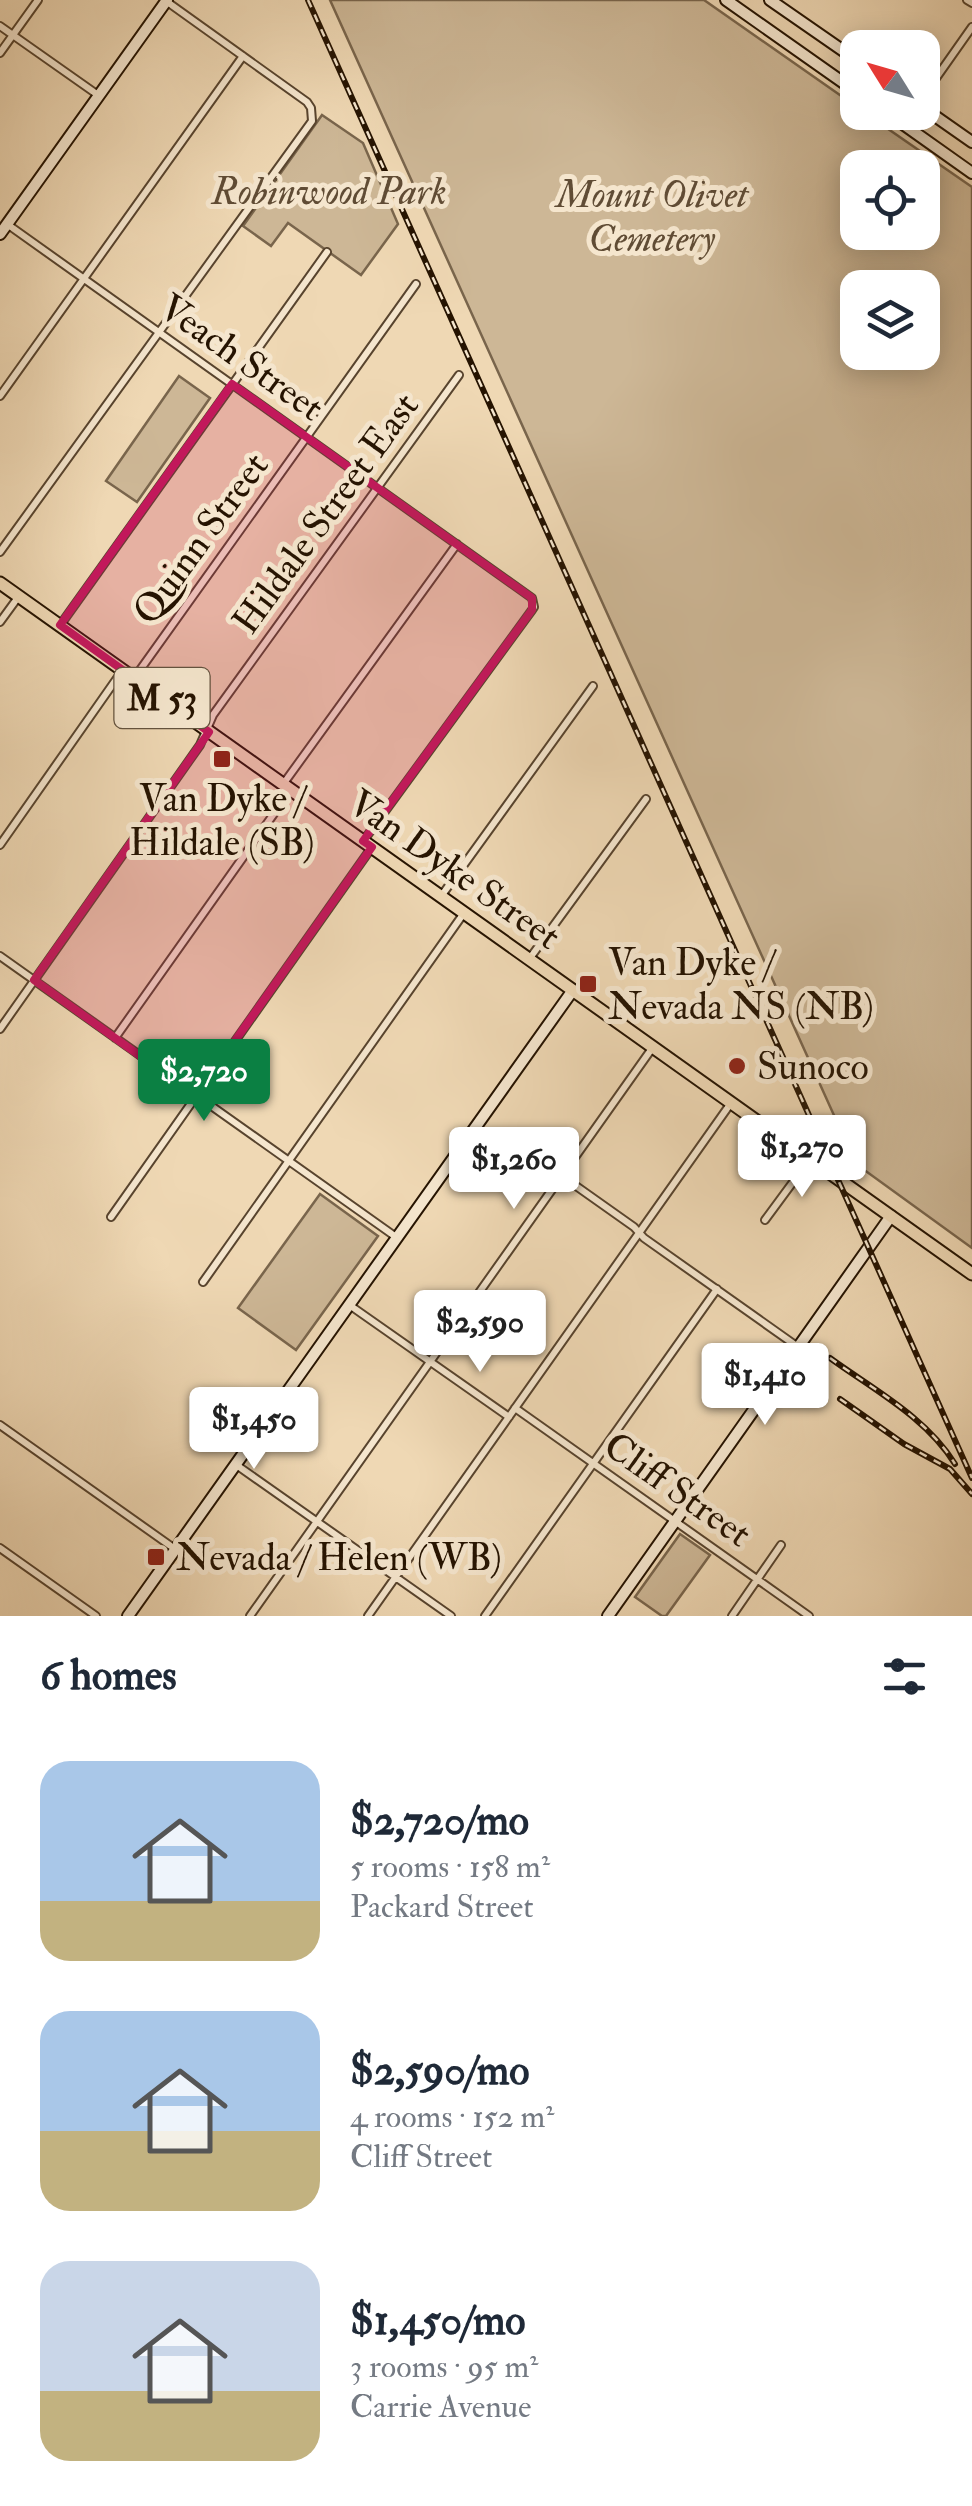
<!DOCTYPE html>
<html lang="en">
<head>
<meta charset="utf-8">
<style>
  :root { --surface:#fff; --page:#f6f6f7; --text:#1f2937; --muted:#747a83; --accent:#0b8043 }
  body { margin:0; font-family:"IM FELL Double Pica",serif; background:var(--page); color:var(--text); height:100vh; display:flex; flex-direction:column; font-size:38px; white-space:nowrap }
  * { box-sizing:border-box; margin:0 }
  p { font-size:32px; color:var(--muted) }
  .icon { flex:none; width:55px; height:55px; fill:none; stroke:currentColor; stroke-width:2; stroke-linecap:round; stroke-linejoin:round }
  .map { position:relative; height:1616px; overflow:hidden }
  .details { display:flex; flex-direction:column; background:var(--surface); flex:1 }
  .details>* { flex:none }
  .needle { width:65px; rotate:307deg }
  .buttons { position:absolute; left:840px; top:30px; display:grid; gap:20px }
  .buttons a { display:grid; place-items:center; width:100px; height:100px; border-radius:20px; background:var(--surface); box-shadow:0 5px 25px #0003; font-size:50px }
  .price { position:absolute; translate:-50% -85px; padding:0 22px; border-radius:10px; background:#fff; color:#222; font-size:32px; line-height:65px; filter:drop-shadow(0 2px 5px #0008) }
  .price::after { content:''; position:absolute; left:50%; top:60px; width:30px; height:22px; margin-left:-15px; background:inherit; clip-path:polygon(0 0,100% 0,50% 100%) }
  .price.selected { background:var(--accent); color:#fff }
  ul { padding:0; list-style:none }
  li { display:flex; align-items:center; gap:30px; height:250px; padding:0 40px }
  li span { display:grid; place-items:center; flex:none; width:280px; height:200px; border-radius:30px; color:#555 }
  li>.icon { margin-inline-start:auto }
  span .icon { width:120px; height:120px; fill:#fffc; stroke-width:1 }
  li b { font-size:42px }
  h2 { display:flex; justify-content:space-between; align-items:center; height:120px; padding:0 40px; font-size:42px }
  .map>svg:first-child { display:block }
</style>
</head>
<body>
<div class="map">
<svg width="972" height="1616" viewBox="0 0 972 1616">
  <rect width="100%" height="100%" fill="#efd8b4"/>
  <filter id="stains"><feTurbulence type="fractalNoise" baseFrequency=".002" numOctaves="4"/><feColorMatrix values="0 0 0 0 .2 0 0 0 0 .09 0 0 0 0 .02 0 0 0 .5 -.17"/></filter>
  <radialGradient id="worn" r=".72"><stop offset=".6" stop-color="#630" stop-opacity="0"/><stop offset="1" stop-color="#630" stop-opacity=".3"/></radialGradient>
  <path fill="#cdb796" stroke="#79654c" stroke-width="2.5" fill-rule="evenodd" d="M 330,0 L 704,0 L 857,107 L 858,112 L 865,113 L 972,187 L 972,1248 L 856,1164 ZM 858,168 L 922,168 L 922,232 L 858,232 ZM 858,288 L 922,288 L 922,352 L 858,352 Z
    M 322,115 L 363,143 L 398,224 L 361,275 L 288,223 L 271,246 L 243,226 Z
    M 179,376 L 210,398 L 137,502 L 106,481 Z
    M 320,1194 L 378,1236 L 296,1350 L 238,1308 Z
    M 680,1534 L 710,1555 L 666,1616 L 662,1616 L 635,1597 Z"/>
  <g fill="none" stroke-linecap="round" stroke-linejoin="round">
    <defs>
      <path id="street" d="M 967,0 L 972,3
        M 0,26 L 98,95
        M 0,53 L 38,0
        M 922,98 L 972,27
        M 904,124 L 912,112
        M 7,224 L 532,598 L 534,607 L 532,610 L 364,840
        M 0,396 L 243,56
        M 0,552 L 312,121 L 311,108 L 307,102 L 166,1
        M 0,622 L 19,596
        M 61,624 L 327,252
        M 135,677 L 416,284
        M 284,783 L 457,544
        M 0,845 L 122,671
        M 442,895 L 593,686
        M 0,956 L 396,1237
        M 530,958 L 646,799
        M 0,1029 L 200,745 L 213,715 L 459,375
        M 115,1038 L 290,791
        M 521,1147 L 634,1227 L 644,1238 L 798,1347
        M 111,1217 L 372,847
        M 765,1220 L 810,1159
        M 203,1282 L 464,913
        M 348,1304 L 509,1417
        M 515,1408 L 809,1616
        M 0,1425 L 175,1549
        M 235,1464 L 451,1616
        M 0,1548 L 96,1616
        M 250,1616 L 653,1047
        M 368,1616 L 731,1103
        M 485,1616 L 717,1289
        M 732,1616 L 781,1545"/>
      <path id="secondary" d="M 726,0 L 858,93
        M 770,0 L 858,61
        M 922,107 L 972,142
        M 886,112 L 972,173
        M 0,234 L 167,0
        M 128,1616 L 573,990
        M 608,1616 L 891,1216"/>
      <path id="primary" d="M 0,583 L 972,1274"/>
    </defs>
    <use href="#street" stroke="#58442e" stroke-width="10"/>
    <use href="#secondary" stroke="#251301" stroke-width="14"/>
    <use href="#primary" stroke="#251301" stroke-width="15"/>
    <use href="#street" stroke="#f5e6ce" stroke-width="6"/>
    <use href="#secondary" stroke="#f5e6ce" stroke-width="10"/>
    <use href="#primary" stroke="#efd8b4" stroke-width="11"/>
    <defs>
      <path id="rail" d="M 308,0 L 972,1478
        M 830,1358 C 874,1390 926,1417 955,1464
        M 840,1399 L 904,1444 L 950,1469 L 972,1494"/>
    </defs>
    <use href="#rail" stroke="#251301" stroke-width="6"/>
    <use href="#rail" stroke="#f5e6ce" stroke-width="2.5" stroke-dasharray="8" stroke-linecap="butt"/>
  </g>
  <path fill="#c2185b" fill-opacity="0.2" stroke="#c2185b" stroke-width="8" stroke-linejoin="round" d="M 232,384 L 532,598 L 532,610 L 363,841 L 372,847 L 196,1096 L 34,980 L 209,732 L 60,625 Z"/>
  <g fill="#8f2418" stroke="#f5e6ce" stroke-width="4">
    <rect x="212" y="749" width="20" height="20" rx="5"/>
    <rect x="578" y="974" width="20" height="20" rx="5"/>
    <circle cx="737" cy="1066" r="10"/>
    <rect x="146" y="1547" width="20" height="20" rx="5"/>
  </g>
  <g text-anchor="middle" stroke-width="10" stroke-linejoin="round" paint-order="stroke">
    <rect fill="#f5e6ce" stroke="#63523e" stroke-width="2.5" x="114.5" y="668" width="95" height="60" rx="8"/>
    <g font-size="35" font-weight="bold" fill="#251301">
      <text x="162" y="710">M 53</text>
    </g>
    <g font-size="38" font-style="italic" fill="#604c35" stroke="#f5e6ce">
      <text x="329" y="204">Robinwood Park</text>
      <text x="652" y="207">Mount Olivet<tspan x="652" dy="44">Cemetery</tspan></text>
    </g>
    <g font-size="38" fill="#251301" stroke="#f5e6ce">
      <text transform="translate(242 357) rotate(35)" y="13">Veach Street</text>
      <text transform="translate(325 513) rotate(-54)" y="13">Hildale Street East</text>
      <text transform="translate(200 538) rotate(-54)" y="13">Quinn Street</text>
      <text transform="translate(455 869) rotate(35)" y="13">Van Dyke Street</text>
      <text transform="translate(678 1489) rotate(35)" y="13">Cliff Street</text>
    </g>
    <g font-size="38" fill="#251301" stroke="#f5e6ce" text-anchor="start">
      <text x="222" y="811" text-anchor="middle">Van Dyke /<tspan x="222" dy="44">Hildale (SB)</tspan></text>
      <text x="608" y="975">Van Dyke /<tspan x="608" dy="44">Nevada NS (NB)</tspan></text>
      <text x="757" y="1079">Sunoco</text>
      <text x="176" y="1570">Nevada / Helen (WB)</text>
    </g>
  </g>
  <rect width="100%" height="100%" filter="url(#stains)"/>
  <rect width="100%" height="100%" fill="url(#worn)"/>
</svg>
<div class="buttons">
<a><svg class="needle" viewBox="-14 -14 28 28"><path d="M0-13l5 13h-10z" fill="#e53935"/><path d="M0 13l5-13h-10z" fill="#747a83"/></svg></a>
<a><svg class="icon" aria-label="locate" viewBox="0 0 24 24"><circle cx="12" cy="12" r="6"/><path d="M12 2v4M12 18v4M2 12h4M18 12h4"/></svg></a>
<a><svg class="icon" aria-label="layers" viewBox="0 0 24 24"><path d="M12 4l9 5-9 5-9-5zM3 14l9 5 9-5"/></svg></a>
</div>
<b class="price selected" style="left:204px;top:1124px">$2,720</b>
<b class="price" style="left:802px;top:1200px">$1,270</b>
<b class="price" style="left:514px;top:1212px">$1,260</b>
<b class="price" style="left:480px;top:1375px">$2,590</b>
<b class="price" style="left:765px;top:1428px">$1,410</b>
<b class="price" style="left:254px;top:1472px">$1,450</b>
</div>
<section class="details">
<h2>6 homes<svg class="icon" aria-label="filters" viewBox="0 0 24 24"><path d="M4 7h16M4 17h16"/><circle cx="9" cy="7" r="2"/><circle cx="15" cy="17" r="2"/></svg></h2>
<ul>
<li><span style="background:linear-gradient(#a9c7e8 70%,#c2b280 0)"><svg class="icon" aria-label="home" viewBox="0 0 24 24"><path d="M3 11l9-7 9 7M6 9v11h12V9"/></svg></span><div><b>$2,720/mo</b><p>5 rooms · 158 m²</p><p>Packard Street</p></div></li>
<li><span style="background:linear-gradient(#a9c7e8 60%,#c2b280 0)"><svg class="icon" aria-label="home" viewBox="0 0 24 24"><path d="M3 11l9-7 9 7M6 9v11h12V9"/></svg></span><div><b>$2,590/mo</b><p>4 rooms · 152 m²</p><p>Cliff Street</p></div></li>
<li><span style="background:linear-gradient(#c9d6e8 65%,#c2b280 0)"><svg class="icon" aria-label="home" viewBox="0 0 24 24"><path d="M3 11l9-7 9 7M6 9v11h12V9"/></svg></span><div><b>$1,450/mo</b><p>3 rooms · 95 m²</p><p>Carrie Avenue</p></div></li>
</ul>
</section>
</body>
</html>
